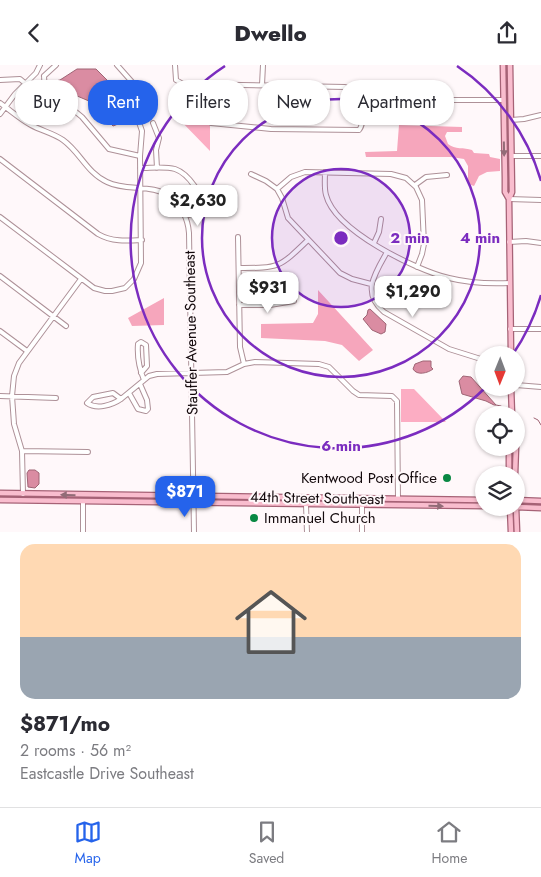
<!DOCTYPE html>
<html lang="en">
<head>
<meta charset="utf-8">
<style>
  :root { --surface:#fff; --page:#f2f2f3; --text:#2b2b33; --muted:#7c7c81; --line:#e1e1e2; --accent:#2563eb }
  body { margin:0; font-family:Jost,sans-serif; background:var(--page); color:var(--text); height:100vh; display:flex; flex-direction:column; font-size:19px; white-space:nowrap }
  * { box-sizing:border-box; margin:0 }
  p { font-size:16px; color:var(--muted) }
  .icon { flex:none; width:28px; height:28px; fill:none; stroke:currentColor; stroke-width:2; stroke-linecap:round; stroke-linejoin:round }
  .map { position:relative; height:467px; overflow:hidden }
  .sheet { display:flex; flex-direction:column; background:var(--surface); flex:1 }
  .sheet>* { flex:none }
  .hud { position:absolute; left:15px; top:15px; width:511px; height:45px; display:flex; gap:10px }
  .needle { width:32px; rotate:181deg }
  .buttons { position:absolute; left:475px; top:281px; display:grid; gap:10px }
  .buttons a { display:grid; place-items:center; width:50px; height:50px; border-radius:50%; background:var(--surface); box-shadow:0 1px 4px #0004; font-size:25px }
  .price { position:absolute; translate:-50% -42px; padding:0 11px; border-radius:10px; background:#fff; color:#222; font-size:16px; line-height:32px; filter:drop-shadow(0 1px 2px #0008) }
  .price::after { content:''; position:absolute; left:50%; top:30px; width:15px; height:11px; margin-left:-8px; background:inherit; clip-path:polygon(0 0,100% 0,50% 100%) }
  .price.current { background:var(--accent); color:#fff }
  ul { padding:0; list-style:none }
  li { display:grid; align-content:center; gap:10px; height:265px; padding:0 20px }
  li+li { border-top:1px solid var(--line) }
  li span { display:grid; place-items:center; height:155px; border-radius:15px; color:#555 }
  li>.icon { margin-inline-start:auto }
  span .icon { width:90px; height:90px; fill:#fffc; stroke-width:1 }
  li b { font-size:21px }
  .chip { padding:0 18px; border-radius:20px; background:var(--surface); box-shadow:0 1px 4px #0004; font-size:18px; line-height:45px }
  .chip.current { background:var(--accent); color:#fff }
  header { display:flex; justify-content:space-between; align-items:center; height:65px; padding:0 20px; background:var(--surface); font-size:22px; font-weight:800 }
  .dock { display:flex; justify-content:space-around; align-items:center; height:70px; border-top:1px solid var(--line); background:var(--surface); font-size:14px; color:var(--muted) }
  .dock a { display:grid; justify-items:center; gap:2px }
  .dock .current { color:var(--accent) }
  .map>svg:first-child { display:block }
</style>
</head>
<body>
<header><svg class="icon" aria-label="back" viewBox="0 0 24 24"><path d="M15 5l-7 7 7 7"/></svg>Dwello<svg class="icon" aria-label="share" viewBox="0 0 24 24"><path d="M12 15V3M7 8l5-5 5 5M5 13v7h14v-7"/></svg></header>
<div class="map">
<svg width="541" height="467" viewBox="0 0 541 467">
  <rect width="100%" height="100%" fill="#fff8fa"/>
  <path fill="#fcadc3" d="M 177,52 L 210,52 L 210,86 Z
    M 401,324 L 414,324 L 446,357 L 401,357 Z"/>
  <path fill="#f6a6bc" d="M 399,60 L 462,62 L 462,67 L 447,67 L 445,71 L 448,79 C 455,85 464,82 472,85 L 474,88 L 489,89 L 490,92 L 500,94 L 500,106 L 487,107 L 479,111 L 474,121 L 468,119 L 468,101 L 464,94 L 451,92 L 366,92 L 365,87 L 397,86 Z
    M 318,225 L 373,285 L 359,296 L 342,280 L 325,276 L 261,273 L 261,259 L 313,258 L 318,249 Z
    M 164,233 L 164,260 L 132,261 L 128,253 Z"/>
  <path fill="#da8ca2" stroke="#9f6575" d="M 77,4 L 96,4 L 107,15 L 115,27 L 118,59 L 113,61 L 89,36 L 70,28 L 58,19 L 50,17 L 60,15 Z
    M 370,244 L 386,259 L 385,267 L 381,269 L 372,265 L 363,254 L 367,250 L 368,245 Z
    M 423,296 L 431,296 L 431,302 L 433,304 C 428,308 417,311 413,304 L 415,299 Z
    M 463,311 L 471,312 L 496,340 L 494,340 L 486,336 L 462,329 L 459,316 Z
    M 29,405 L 35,405 L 39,408 L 39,419 L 35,423 L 28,422 L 27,408 Z"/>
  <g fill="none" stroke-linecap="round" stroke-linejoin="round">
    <path stroke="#9f6575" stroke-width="1" d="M 496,340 L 501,341
      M 534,353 L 538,355 L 541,360"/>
    <defs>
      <path id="minor" d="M 175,0 L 176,15 L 183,19 L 345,22 L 366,31 L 391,35 L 503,35
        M 44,11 L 45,26 L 49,32 L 55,37 L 71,43 L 82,52 L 109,84 L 140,91
        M 44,11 L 56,0
        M 0,15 L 20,14 L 26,19
        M 206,19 C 206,31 203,48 211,58 L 271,64 L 359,65 C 364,60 364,40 366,31
        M 262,20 L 263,0
        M 0,38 C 10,45 20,54 31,60 C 42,66 53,68 63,75 C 80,87 87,108 107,117 C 127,127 152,118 170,132 C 181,141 188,154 189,168 L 194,467
        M 0,49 L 15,29 L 36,8 L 40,0
        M 511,55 L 524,54 L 541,50
        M 153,58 L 159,73 L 156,85 L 157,103
        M 512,91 L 541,91
        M 0,94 L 98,169 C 112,177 126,176 142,175
        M 140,103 C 151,103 165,101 175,104 C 187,108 207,132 199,144 C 197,148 189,150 185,151
        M 325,107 C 325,115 324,123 326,130 C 335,166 416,205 449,213 C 469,218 489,219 510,218
        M 251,109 L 266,116 L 277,124 L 282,133 L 288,153 L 340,208 L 352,214 L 371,219
        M 415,120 L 426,112 L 447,110
        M 277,124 L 291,112 L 305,107 L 391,109 L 406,113 L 416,122 L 422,135 L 424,179 L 422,189 L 417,202
        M 509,134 L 541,135
        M 0,152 L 94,223 L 105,226 L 112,226 L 125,223 L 134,214 L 141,198 L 140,91 L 142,66 L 134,43 L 133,18 L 117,0
        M 238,172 L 240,282 L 244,299
        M 509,177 L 526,176 L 541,178
        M 374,178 L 379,167 L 381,154
        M 387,187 C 375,208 361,228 384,247 L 449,284 L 484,295
        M 239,203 C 279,203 279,203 308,175
        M 0,211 L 66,261
        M 239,240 L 270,240 L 294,236
        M 510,264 L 541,264
        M 0,266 L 27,286
        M 141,308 L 147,301 L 146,280 L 141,277 L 138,279 C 137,292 139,303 144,315
        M 516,320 L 541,322
        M 113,328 L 121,334 C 112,340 97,345 87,338 L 93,332 Z
        M 129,328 L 138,344 L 146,346 L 148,344 L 147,335 L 140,319
        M 0,331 L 56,333
        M 121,334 L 149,311 L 157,309 L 227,307 L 244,299 L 255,297 L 319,299 L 329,302 L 353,326 L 359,330 L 392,331 L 397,336 L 398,434
        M 22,386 L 88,387
        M 23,429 L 22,386 L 14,359 L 12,331 L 14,311 L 19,298 L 81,214
        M 83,437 L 83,467
        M 306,440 L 307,467
        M 362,440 L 362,467"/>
      <path id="major" d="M 503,0 L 505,113 L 505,127 L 509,134 L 511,290
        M 509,134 L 512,127 L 510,0
        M 511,322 L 512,350
        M 509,382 L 509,410
        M 515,410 L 516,382
        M 0,428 L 484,435
        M 0,435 L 484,441
        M 516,435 L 541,436
        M 510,442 L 511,467
        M 516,442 L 541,443
        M 516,442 L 517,467"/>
    </defs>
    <use href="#minor" stroke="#ae9198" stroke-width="6"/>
    <use href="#major" stroke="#a66276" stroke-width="7"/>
    <use href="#minor" stroke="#fff" stroke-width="4"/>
    <use href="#major" stroke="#f9bdce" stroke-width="4.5"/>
  </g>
  <defs><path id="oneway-solid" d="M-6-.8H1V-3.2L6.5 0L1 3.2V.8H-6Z" transform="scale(1.25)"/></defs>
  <g fill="#926c77">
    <use href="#oneway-solid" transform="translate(504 84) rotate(89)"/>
    <use href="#oneway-solid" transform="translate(68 430) rotate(-179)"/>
    <use href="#oneway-solid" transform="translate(436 441) rotate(1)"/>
  </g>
  <circle cx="341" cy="173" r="69" fill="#7b2cbf" fill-opacity=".12"/>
  <g fill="none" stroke="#7b2cbf" stroke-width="2.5">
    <circle cx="341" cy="173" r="69"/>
    <circle cx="341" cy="173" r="139"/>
    <path d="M541 230A208 208 0 0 1 513 289M485 323A208 208 0 1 1 225 1M457 1A208 208 0 0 1 541 116"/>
  </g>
  <g fill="#098843" stroke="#fff8fa" stroke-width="2">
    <circle cx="447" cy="413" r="5"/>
    <circle cx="254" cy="453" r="5"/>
  </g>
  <g text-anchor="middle" stroke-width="4" stroke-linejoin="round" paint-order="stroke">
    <g font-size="15" fill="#140a0d" stroke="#fff8fa">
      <text transform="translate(191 268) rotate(-91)" y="5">Stauffer Avenue Southeast</text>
      <text transform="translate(317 433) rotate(1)" y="5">44th Street Southeast</text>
    </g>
    <g font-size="15" fill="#140a0d" stroke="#fff8fa" text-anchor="end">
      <text x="437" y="418">Kentwood Post Office</text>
      <text x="264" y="458" text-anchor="start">Immanuel Church</text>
    </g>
  </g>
  <circle cx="341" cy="173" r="8" fill="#7b2cbf" stroke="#fff8fa" stroke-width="2.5"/>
  <g font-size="15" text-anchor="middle" font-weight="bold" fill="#7b2cbf" stroke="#fff8fa" stroke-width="4" stroke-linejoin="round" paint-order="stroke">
    <text x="410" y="178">2 min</text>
    <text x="480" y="178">4 min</text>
    <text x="341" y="386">6 min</text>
  </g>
</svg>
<div class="buttons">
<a><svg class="needle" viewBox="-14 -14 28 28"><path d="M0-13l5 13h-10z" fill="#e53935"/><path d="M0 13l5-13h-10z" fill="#7c7c81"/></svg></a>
<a><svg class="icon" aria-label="locate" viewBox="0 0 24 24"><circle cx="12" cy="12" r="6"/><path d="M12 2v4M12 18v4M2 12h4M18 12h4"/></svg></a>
<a><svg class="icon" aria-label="layers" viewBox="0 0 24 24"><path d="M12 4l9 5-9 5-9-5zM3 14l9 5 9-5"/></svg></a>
</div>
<b class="price" style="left:198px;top:162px">$2,630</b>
<b class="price" style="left:268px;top:249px">$931</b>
<b class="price" style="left:413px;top:253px">$1,290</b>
<b class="price current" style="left:185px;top:453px">$871</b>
<div class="hud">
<a class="chip">Buy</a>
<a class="chip current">Rent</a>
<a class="chip">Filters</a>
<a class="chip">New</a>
<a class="chip">Apartment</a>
</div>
</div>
<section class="sheet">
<ul>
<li><span style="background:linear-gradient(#ffd9b3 60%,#9aa5b1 0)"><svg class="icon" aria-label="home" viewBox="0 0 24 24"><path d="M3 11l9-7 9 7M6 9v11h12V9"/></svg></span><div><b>$871/mo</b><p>2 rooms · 56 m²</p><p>Eastcastle Drive Southeast</p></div></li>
</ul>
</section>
<nav class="dock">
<a class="current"><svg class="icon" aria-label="map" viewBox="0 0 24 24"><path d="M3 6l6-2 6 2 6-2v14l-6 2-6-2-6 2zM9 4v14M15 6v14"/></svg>Map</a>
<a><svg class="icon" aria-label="saved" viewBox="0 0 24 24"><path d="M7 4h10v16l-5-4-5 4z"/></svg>Saved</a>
<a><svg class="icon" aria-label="home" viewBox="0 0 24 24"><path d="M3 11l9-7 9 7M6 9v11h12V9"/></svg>Home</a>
</nav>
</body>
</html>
